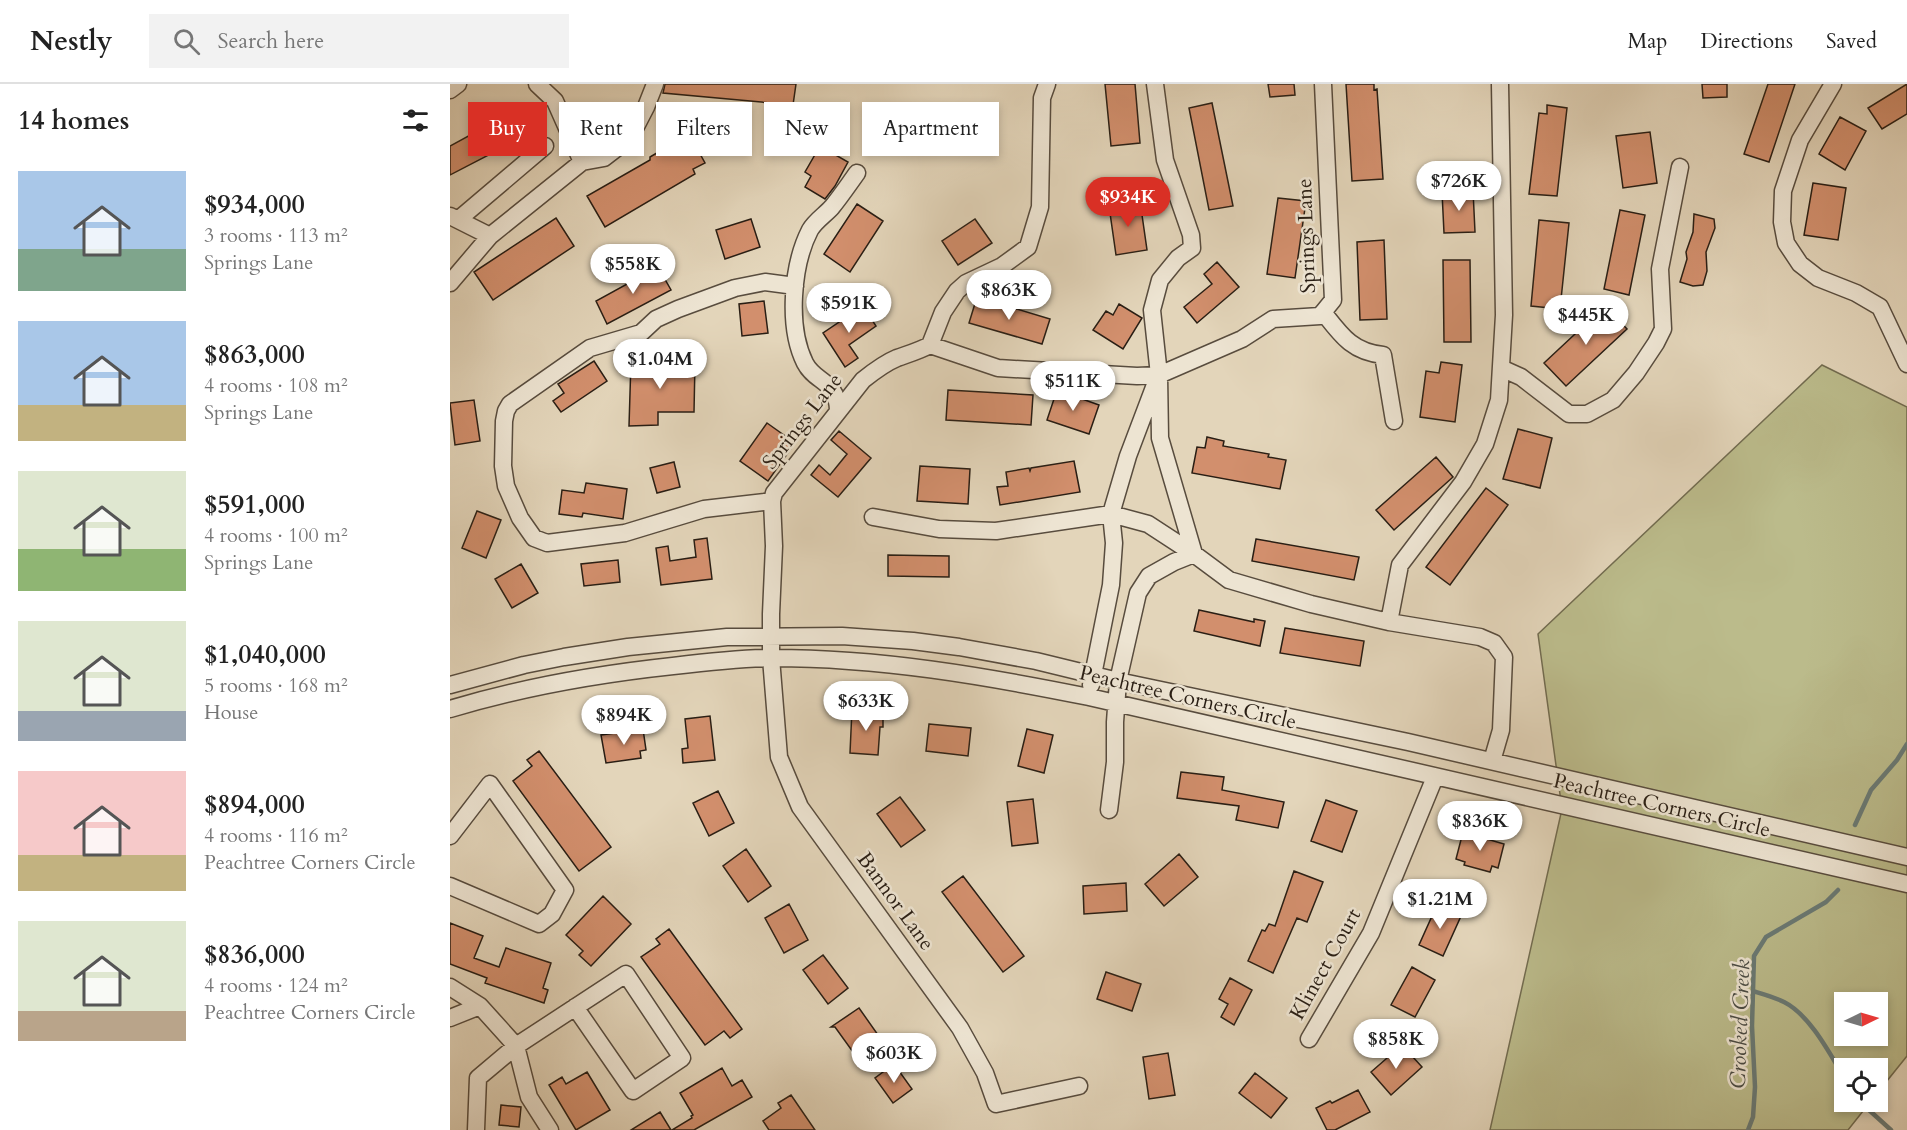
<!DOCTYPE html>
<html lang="en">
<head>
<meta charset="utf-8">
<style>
  :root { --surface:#fff; --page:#f2f2f2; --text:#222; --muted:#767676; --line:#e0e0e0; --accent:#d93025 }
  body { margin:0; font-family:Cardo,serif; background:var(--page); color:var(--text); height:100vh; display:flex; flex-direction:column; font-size:22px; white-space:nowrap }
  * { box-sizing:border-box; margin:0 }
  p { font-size:20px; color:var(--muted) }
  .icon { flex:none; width:33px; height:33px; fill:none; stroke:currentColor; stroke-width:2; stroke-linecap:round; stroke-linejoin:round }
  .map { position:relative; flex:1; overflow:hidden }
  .panel { display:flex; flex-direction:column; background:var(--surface); width:450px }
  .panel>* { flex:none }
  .top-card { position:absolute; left:18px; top:18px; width:570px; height:54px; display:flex; gap:12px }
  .needle { width:39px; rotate:85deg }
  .tools { position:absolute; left:1384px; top:908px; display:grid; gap:12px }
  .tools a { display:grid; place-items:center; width:54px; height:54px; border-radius:0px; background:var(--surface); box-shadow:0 3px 9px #0003; font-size:30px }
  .price { position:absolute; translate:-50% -51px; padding:0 14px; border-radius:21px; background:#fff; color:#222; font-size:20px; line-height:39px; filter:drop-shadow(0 2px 3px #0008) }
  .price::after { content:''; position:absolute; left:50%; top:36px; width:18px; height:14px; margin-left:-9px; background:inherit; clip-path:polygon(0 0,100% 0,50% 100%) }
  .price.on { background:var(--accent); color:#fff }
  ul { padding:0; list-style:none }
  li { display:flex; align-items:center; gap:18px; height:150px; padding:0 18px }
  li span { display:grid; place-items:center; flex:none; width:168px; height:120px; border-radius:0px; color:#555 }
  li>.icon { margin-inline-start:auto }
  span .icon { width:72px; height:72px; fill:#fffc; stroke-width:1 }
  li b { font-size:26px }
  h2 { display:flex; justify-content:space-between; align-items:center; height:72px; padding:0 18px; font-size:26px }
  .chip { padding:0 21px; border-radius:0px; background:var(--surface); box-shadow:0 3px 9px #0003; font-size:21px; line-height:54px }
  .chip.on { background:var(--accent); color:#fff }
  header { display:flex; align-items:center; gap:36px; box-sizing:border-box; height:84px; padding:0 30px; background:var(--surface); border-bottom:2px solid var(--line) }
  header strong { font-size:28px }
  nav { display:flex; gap:33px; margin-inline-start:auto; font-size:21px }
  .search { width:420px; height:54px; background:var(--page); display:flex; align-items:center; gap:15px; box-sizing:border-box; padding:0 21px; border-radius:0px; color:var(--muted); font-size:22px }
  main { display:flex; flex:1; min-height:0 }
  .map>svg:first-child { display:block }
</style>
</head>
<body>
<header>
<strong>Nestly</strong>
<div class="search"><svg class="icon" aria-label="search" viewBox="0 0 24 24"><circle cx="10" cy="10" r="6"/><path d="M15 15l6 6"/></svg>Search here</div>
<nav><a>Map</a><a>Directions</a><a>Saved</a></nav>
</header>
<main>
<section class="panel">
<h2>14 homes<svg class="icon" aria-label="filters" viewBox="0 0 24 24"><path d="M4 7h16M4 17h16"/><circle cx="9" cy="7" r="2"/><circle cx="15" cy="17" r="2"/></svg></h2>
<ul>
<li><span style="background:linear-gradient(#a9c7e8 65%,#7fa58c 0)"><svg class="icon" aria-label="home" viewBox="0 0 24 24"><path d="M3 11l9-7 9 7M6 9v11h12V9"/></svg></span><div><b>$934,000</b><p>3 rooms · 113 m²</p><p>Springs Lane</p></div></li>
<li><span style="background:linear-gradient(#a9c7e8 70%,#c2b280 0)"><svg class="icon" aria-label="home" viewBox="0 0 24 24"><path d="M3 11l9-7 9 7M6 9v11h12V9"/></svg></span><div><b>$863,000</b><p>4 rooms · 108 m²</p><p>Springs Lane</p></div></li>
<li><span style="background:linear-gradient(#dfe7d0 65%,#8fb573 0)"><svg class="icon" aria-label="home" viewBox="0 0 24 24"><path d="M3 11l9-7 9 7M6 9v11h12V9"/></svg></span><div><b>$591,000</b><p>4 rooms · 100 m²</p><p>Springs Lane</p></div></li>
<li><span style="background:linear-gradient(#dfe7d0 75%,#9aa5b1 0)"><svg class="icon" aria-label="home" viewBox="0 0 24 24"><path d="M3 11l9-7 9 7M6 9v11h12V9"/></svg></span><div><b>$1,040,000</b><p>5 rooms · 168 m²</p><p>House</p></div></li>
<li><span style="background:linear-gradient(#f6c9c9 70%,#c2b280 0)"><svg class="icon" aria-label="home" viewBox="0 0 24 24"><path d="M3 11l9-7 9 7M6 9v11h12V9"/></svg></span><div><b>$894,000</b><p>4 rooms · 116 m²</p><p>Peachtree Corners Circle</p></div></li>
<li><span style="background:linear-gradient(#dfe7d0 75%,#b9a48a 0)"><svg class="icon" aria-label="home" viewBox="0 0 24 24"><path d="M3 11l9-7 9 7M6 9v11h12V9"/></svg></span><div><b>$836,000</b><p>4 rooms · 124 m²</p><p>Peachtree Corners Circle</p></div></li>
</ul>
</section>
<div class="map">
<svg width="1457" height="1046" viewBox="0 0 1457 1046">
  <rect width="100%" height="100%" fill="#e3d5ba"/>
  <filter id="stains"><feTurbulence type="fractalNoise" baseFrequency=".00333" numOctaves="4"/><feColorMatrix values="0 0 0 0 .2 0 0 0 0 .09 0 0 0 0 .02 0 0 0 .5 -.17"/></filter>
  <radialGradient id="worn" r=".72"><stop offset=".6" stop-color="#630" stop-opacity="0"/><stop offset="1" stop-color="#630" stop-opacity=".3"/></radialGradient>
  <path fill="#bbbb8b" stroke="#726c50" stroke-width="1.5" fill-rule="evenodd" d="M 1372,281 L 1457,323 L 1457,972 L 1428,1008 L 1428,984 L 1395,984 L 1395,1017 L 1421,1017 L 1398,1046 L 1040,1046 L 1112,725 L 1088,550 ZM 1395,918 L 1428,918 L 1428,951 L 1395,951 Z"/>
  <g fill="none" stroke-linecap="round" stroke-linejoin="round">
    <path stroke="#6a7a75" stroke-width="4.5" d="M 1405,741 L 1421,706 L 1447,676 L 1457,660
      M 1303,907 C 1313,910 1324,913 1334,918 C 1360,931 1380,970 1395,995
      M 1409,1017 L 1441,1046
      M 1298,1046 L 1303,1033 L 1305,1003 L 1302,942 L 1304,872 L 1316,853 L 1376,818 L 1388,806"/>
  </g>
  <path fill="#d28f6d" stroke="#291e14" stroke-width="1.5" d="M 215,0 L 346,0 L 343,21 L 213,9 Z
    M 655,0 L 685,0 L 690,59 L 661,62 Z
    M 818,0 L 844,0 L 845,11 L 820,13 Z
    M 896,0 L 924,0 L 924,6 L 927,5 L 933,95 L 902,97 Z
    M 1252,0 L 1277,0 L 1277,13 L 1253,14 Z
    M 1318,0 L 1345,0 L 1319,78 L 1294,70 Z
    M 1457,0 L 1457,30 L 1432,45 L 1418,24 Z
    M 762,19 L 783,122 L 759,126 L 739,24 Z
    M 1097,21 L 1117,24 L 1107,112 L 1079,110 L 1089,29 L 1097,30 Z
    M 1390,33 L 1416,47 L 1395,86 L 1369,70 Z
    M 66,34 L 75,52 L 0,91 L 0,62 L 44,38 L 46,43 Z
    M 1200,48 L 1207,99 L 1173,104 L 1166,52 Z
    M 239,50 L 255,79 L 243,85 L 245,90 L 155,143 L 137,112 L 200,76 L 200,73 Z
    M 370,62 L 398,78 L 385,102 L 375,115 L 355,103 L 361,92 L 355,88 Z
    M 1363,99 L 1396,104 L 1388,156 L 1354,151 Z
    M 1023,106 L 1025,148 L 994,149 L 992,108 Z
    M 828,114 L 856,117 L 845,194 L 817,190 Z
    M 690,117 L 697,166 L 666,171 L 659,122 Z
    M 407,120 L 433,137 L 400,188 L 374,170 Z
    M 1170,126 L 1195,131 L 1179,211 L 1154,205 Z
    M 1244,130 L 1264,135 L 1265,144 L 1256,168 L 1257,187 L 1253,201 L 1243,202 L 1230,198 L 1237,175 L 1236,168 L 1243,148 Z
    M 106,134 L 124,162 L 43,216 L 24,188 Z
    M 301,135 L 310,163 L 275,175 L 266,146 Z
    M 525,135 L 542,159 L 508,181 L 492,157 Z
    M 1089,136 L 1119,139 L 1110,225 L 1081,222 Z
    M 934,156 L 937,235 L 910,236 L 907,158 Z
    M 993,176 L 1020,176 L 1021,258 L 994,258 Z
    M 767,178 L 789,203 L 747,239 L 734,223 L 762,200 L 754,190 Z
    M 208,183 L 221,206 L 157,240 L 146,217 Z
    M 527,213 L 600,235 L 592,260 L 519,239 Z
    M 314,217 L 318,249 L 292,252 L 289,220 Z
    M 669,220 L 692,234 L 673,265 L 643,246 L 656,227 L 663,231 Z
    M 413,222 L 426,242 L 399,261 L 408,274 L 395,283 L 373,249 Z
    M 1155,222 L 1177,245 L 1116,302 L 1094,279 Z
    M 144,277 L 157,297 L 111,328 L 103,317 L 114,309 L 108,300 Z
    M 181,277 L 245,278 L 244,328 L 208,328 L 208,341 L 179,342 Z
    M 991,278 L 1012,281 L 1005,338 L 970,333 L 976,287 L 989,289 Z
    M 498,306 L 583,311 L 581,341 L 496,336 Z
    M 607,306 L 649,321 L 639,350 L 597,336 Z
    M 24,316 L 30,357 L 5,361 L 0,319 Z
    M 317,339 L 345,359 L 318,397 L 290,377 Z
    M 1068,345 L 1102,354 L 1090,404 L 1053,395 Z
    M 389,347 L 421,374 L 388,413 L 361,391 L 369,381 L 380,391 L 397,370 L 381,356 Z
    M 757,353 L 774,357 L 773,362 L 819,370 L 818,373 L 836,376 L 830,405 L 742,389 L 747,363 L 755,364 Z
    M 986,373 L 1003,393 L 944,446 L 926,426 Z
    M 624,377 L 630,408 L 550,421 L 547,403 L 558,402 L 556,388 L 579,384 L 580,387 L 581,384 Z
    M 224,378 L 230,403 L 207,409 L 200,384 Z
    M 470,382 L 520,385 L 518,420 L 467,417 Z
    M 136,399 L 177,405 L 173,435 L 133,429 L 132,433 L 109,430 L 112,406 L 134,409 Z
    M 1036,404 L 1058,421 L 1000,501 L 976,483 Z
    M 27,427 L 51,436 L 36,474 L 12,464 Z
    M 257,454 L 262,495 L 211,501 L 206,464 L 218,462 L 220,477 L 246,473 L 244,456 Z
    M 806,455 L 909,473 L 904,496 L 802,477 Z
    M 438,471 L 499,472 L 499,493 L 438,492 Z
    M 168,476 L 170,498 L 134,502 L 131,480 Z
    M 71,480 L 88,509 L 62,524 L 45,495 Z
    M 749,526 L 804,538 L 804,535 L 815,537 L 810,562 L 744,547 Z
    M 835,544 L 914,557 L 910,582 L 830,569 Z
    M 402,625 L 433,628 L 433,643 L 430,643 L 428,671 L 400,669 Z
    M 260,632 L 265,676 L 233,679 L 232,665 L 238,664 L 235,635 Z
    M 479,640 L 521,644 L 518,672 L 476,667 Z
    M 193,645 L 196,666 L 190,667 L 191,674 L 156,679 L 151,651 Z
    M 577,645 L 603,651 L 594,689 L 568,682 Z
    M 89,667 L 161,763 L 129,787 L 63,697 L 82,682 L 77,676 Z
    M 731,688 L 774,693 L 772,706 L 834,718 L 828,744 L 786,736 L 789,722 L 727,714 Z
    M 268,707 L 284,739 L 259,752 L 243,719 Z
    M 450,713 L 475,746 L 451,763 L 427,730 Z
    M 583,715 L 588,759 L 562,762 L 557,718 Z
    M 876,716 L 907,727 L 892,768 L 861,757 Z
    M 1013,748 L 1054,760 L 1048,784 L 1042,782 L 1040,788 L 1014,781 L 1015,778 L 1006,775 Z
    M 296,765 L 321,802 L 298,818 L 273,782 Z
    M 729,770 L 748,793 L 714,822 L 695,800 Z
    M 844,787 L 873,798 L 857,838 L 847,834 L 823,889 L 798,877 L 812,846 L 815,847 L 819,840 L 825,842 Z
    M 513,792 L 574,872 L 553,888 L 492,808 Z
    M 676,799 L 677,827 L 634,830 L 633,802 Z
    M 153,812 L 181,840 L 141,882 L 129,871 L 133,867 L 116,851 Z
    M 339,820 L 358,856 L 334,869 L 315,834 Z
    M 987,821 L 1011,832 L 993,872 L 969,861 Z
    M 0,839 L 33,852 L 24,874 L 49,883 L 56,864 L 101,879 L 93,904 L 98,906 L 94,919 L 35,899 L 37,894 L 0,880 Z
    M 219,845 L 292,945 L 280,954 L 274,947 L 255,961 L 191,873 L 210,860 L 206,855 Z
    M 373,871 L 398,904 L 378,920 L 353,886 Z
    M 962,883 L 985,896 L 965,933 L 941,921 Z
    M 656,888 L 691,900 L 682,927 L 647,915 Z
    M 780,894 L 802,906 L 784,941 L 771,933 L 778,920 L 769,915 Z
    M 409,924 L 433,958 L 408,975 L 385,943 L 381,943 Z
    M 952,961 L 972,983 L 941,1011 L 921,988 Z
    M 718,969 L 725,1011 L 699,1015 L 693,973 Z
    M 444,980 L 462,1005 L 443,1019 L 425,994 Z
    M 272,984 L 282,1002 L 292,996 L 302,1013 L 244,1046 L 222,1046 L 242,1034 L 241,1032 L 243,1031 L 230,1009 Z
    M 137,988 L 160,1026 L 126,1046 L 99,1001 L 112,993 L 116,1000 Z
    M 805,989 L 837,1014 L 821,1034 L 789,1009 Z
    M 908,1006 L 920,1028 L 885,1046 L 877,1046 L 866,1024 L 880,1017 L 882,1019 Z
    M 341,1011 L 365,1046 L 319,1046 L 313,1037 L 331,1024 L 328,1019 Z
    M 51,1021 L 71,1023 L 69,1043 L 49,1041 Z
    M 210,1028 L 221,1046 L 181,1046 Z"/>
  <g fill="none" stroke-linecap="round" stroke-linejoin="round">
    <defs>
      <path id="minor" d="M 87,0 L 105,17 L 132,78
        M 597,0 L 592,14 L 590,123 L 578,163 L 552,182 L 516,199 L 507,207 L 493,228 L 480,261 C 469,267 458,270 447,274 C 435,279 423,288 413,296 L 324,409 L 322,417 L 324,462 L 321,530 L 321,574 L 329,673 L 350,723 L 510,944 L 535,989 L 546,1020 L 629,1002
        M 1383,0 L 1350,56 L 1333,107 L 1332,138 L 1336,159 L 1350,180 L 1368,194 L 1406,209 L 1430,223 L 1457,280
        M 0,6 L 8,0
        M 0,132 L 40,152
        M 9,135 L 95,62
        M 0,199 L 40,152 L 132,78 L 154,74 L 180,54 L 196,23 L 205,0
        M 873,228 C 891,251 902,268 933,271 L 944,337
        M 480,261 L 548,284 L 687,292 L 709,291 L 792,255 L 823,235 L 870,232 L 883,216 L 873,0
        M 1051,284 L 1071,293 L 1119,330 L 1137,330 L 1163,316 L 1186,289 L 1206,259 L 1213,245 L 1210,185 L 1230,83
        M 388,326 C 387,296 365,299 355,279 C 337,243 342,181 360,146 C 365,137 376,130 382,123 C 391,112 399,100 407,89
        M 322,417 L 254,425 L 175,449 L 97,459 L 84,454 L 70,434 L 56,402 L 53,382 L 54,337 L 56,327 L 60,320 L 140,264 L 191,249 L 206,235 L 228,225 L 285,204 L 315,198 L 345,202
        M 423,433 L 489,445 L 546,447 L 661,430 L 698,440 L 744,470 L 779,496 L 861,520 L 939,538
        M 0,601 L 74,581 L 114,573 L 178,563 L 277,553 L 392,552 L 463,557 L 509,563 L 586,577 L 668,597 L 958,658 L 1457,773
        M 641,601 L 661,501 L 664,459 L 661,430 L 678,372 L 706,298
        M 0,625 C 73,603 148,590 223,582 C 256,578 290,574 323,574 C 430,574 535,592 639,613 L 1457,800
        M 1042,677 L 1051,646 L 1054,573 L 1044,559 L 1030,553 L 939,538 L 950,481 L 1013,398 L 1035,360 L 1049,316 L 1054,231 L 1050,0
        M 659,726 L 665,678 L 665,638 L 668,597 L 688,509 L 699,492 L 724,478 L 744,470 L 710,354 L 709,291 L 702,226 L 710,196 L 728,174 L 742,164 L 741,151 L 715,76 L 705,0
        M 0,752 L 40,700 L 115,806 L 102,830 L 89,840 L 0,802
        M 0,903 L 30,922 L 66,962 L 176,890 L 232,974 L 183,1007 L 125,923
        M 0,934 L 30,922
        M 859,955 L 921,849 L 985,693
        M 26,1046 L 28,994 L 66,962 L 79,1013 L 100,1046"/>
    </defs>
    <use href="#minor" stroke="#584c3e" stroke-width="19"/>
    <use href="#minor" stroke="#ede4d2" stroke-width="16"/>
  </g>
  <g text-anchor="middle" stroke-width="5" stroke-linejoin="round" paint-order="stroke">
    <g font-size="21" fill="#291e14" stroke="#ede4d2">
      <text transform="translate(856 152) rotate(-92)" y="7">Springs Lane</text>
      <text transform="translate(352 337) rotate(-52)" y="7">Springs Lane</text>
      <text transform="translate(738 613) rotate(13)" y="7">Peachtree Corners Circle</text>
      <text transform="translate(1212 721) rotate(13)" y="7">Peachtree Corners Circle</text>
      <text transform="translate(446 817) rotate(54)" y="7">Bannor Lane</text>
      <text transform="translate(875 880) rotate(-61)" y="7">Klinect Court</text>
    </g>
    <g font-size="22" font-style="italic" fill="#4a4c45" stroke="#ede4d2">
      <text transform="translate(1289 940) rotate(-88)" y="8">Crooked Creek</text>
    </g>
  </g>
  <rect width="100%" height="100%" filter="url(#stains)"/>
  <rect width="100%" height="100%" fill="url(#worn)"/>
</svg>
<div class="tools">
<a><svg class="needle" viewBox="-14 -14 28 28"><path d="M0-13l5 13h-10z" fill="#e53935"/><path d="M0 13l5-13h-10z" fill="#767676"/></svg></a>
<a><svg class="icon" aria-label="locate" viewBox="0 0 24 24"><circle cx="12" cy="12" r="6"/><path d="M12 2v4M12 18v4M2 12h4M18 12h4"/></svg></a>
</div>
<b class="price" style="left:1009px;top:128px">$726K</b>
<b class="price on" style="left:678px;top:144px">$934K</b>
<b class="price" style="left:183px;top:211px">$558K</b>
<b class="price" style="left:559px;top:237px">$863K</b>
<b class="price" style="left:399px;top:250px">$591K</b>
<b class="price" style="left:1136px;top:262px">$445K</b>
<b class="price" style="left:210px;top:306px">$1.04M</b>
<b class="price" style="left:623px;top:328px">$511K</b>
<b class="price" style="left:416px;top:648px">$633K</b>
<b class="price" style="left:174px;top:662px">$894K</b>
<b class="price" style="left:1030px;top:768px">$836K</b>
<b class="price" style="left:990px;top:846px">$1.21M</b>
<b class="price" style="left:946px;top:986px">$858K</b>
<b class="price" style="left:444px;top:1000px">$603K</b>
<div class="top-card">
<a class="chip on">Buy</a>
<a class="chip">Rent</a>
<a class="chip">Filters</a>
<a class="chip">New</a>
<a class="chip">Apartment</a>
</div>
</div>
</main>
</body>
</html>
